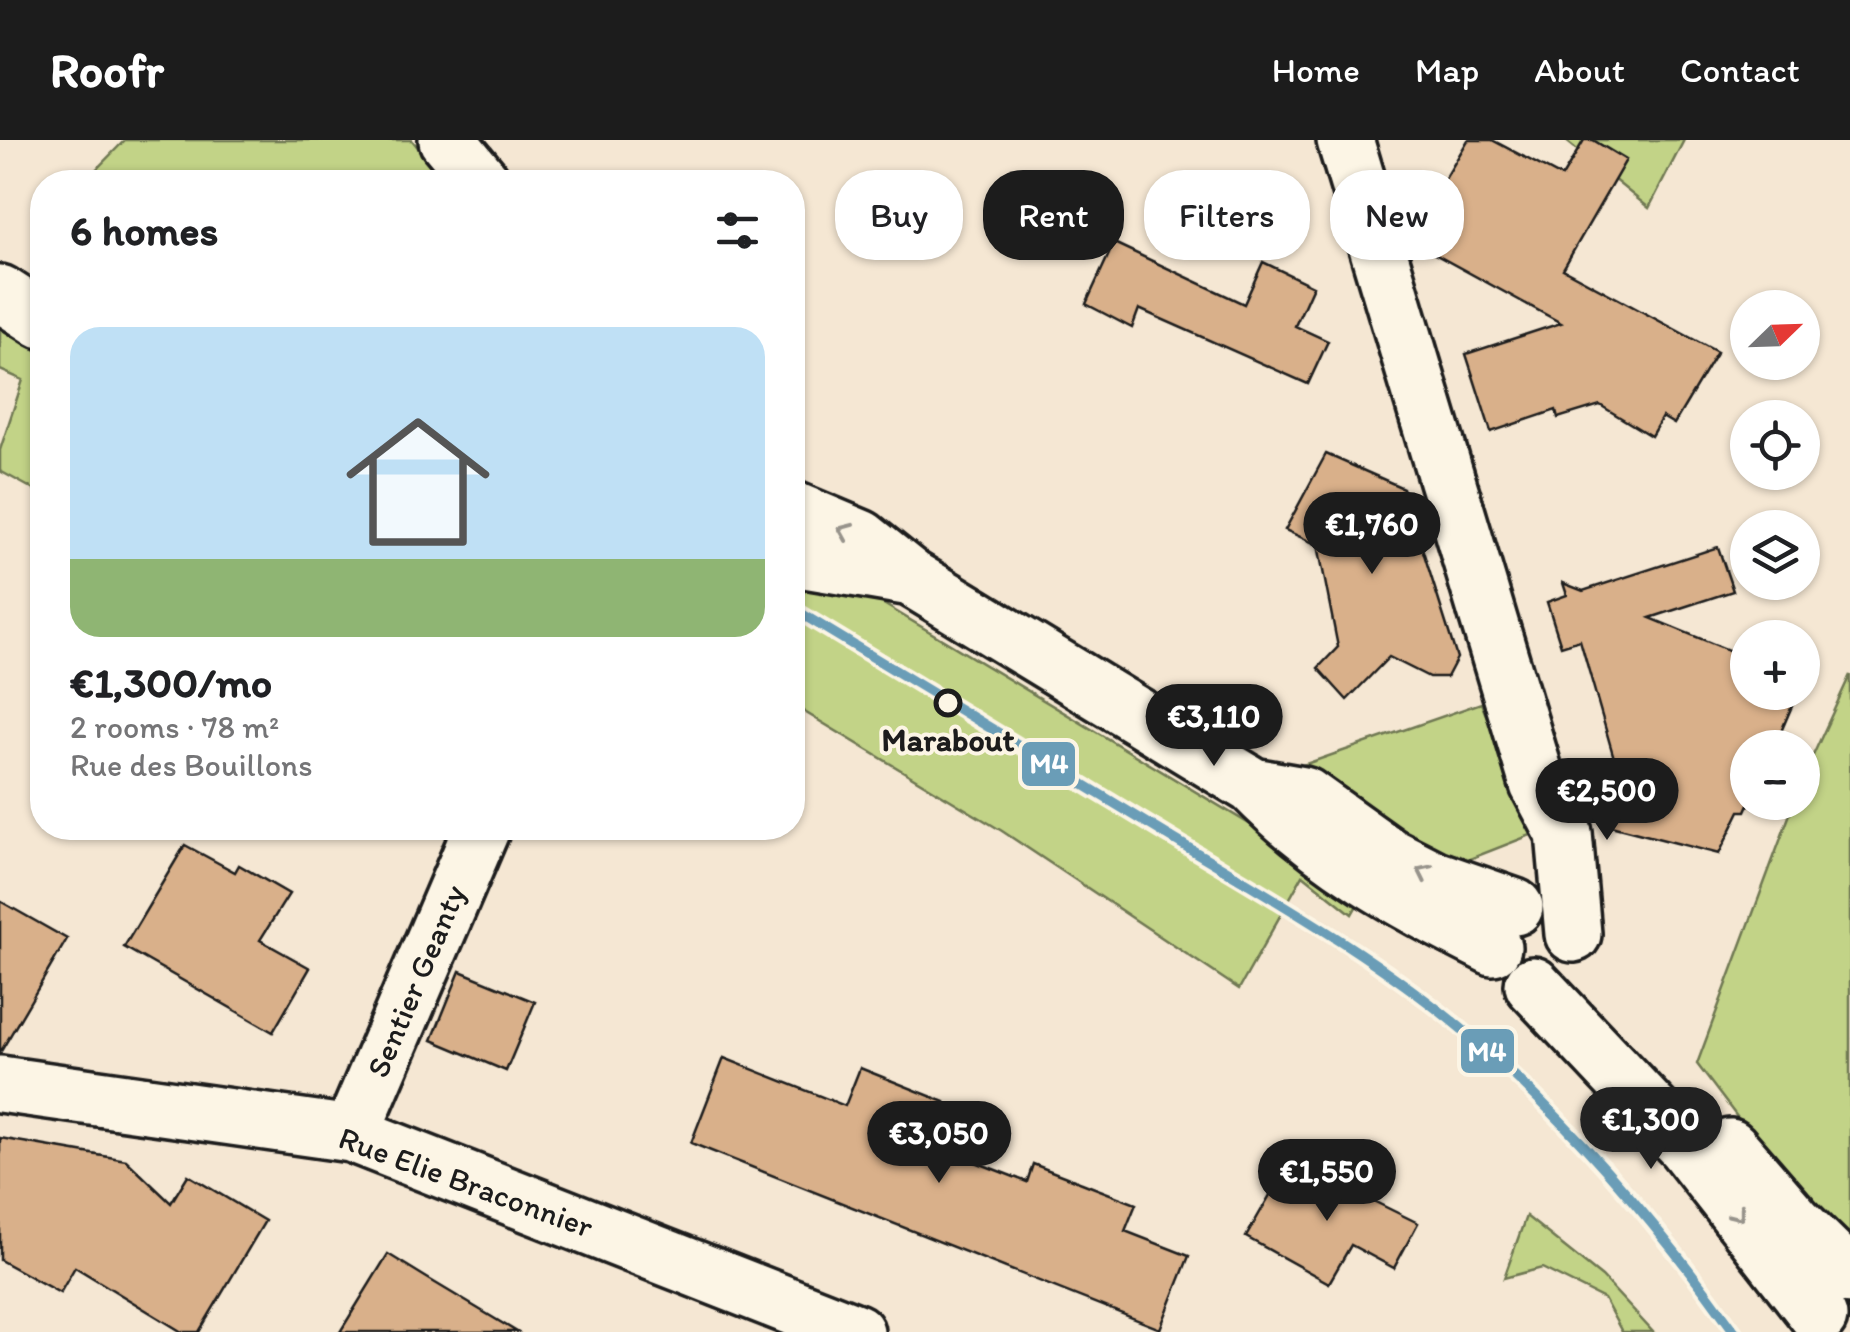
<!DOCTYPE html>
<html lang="en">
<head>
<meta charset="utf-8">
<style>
  :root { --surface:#fff; --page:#f6f6f6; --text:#202124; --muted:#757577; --accent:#1c1c1c }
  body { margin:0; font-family:Itim,sans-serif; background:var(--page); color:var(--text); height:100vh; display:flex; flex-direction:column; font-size:38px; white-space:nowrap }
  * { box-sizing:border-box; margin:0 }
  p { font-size:32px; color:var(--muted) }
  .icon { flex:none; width:55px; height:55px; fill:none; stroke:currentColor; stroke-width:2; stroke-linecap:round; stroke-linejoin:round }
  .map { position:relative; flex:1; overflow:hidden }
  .sheet { position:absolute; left:30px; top:30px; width:775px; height:670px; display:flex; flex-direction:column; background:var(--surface); border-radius:40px; box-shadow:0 2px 8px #0004 }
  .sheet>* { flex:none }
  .hud { position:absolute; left:835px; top:30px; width:865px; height:90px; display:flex; gap:20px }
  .needle { width:65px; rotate:67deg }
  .buttons { position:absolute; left:1730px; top:150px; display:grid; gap:20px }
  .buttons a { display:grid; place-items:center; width:90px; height:90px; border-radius:50%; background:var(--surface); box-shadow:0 2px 8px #0004; font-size:50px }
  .price { position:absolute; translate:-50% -85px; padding:0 22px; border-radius:35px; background:var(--accent); color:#fff; font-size:32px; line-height:65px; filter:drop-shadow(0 2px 5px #0008) }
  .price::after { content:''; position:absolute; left:50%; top:60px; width:30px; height:22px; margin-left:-15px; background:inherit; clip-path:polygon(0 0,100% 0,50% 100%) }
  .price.on { background:#222; color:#fff }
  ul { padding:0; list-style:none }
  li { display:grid; align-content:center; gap:20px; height:530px; padding:0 40px }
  li span { display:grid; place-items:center; height:310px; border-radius:30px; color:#555 }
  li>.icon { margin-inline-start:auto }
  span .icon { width:180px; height:180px; fill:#fffc; stroke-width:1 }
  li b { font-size:42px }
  h2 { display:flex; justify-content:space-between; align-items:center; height:120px; padding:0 40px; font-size:42px }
  .pill { padding:0 35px; border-radius:40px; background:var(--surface); box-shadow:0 2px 8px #0004; font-size:35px; line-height:90px }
  .pill.on { background:var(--accent); color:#fff }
  header { display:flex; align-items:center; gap:60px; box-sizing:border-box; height:140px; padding:0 50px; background:var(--accent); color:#fff }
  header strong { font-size:48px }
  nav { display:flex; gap:55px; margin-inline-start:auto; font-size:35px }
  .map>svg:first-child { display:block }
</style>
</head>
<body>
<header>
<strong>Roofr</strong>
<nav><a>Home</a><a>Map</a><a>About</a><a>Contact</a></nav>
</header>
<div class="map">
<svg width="1850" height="1192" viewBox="0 0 1850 1192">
  <rect width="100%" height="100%" fill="#f5e7d3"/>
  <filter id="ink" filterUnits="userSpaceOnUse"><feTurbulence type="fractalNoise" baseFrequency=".01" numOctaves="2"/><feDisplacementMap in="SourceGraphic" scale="20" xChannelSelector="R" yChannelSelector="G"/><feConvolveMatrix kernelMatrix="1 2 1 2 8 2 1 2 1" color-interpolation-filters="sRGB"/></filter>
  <g filter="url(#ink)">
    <path fill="#c2d387" stroke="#6f7852" stroke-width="2.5" d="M 125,0 L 412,0 L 445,42 L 84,42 Z
      M 1565,0 L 1684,0 L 1649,68 Z
      M 0,188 L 42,214 L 42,354 L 0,331 L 0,310 L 23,240 L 0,230 Z
      M 842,439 L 1364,753 L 1352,774 L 1303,735 L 1239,849 L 1002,691 L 793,565 L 793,472 L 810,441 Z
      M 1850,535 L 1850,1092 L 1828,1097 L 1697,924 L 1794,663 L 1802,662 L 1804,635 Z
      M 1481,563 L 1536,693 L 1457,724 L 1410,720 L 1300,626 Z
      M 1526,1076 L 1602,1137 L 1653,1192 L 1622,1192 L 1604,1159 L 1542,1128 L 1504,1138 Z"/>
    <path fill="#d9b08a" stroke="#1c1c1c" stroke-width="2.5" d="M 1468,0 L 1492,0 L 1562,37 L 1584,0 L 1593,0 L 1626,20 L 1563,129 L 1717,212 L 1674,284 L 1662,277 L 1651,296 L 1600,265 L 1558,278 L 1556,270 L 1491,292 L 1466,214 L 1561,183 L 1409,100 Z
      M 1114,103 L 1244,164 L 1263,122 L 1313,146 L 1295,186 L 1328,201 L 1308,244 L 1139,169 L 1132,188 L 1086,164 Z
      M 1326,314 L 1403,348 L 1457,518 L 1447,537 L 1429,537 L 1389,517 L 1347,560 L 1318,528 L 1338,507 L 1318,405 L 1285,390 Z
      M 1718,407 L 1733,451 L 1650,478 L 1748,518 L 1748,552 L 1798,552 L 1774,608 L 1748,608 L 1750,662 L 1746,671 L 1740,671 L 1719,714 L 1603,684 L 1616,625 L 1580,500 L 1561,506 L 1547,462 L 1567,455 L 1563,443 L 1583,451 Z
      M 185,705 L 235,732 L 239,725 L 289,754 L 260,800 L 310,828 L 273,892 L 124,807 Z
      M 0,761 L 67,799 L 0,913 Z
      M 460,831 L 535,862 L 506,931 L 432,900 Z
      M 724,918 L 845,966 L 860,928 L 945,962 L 929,1004 L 1027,1042 L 1033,1024 L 1136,1064 L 1125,1091 L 1189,1116 L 1160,1189 L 691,1003 Z
      M 0,998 L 126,1020 L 171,1063 L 188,1035 L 265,1081 L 199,1192 L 182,1192 L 75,1127 L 60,1153 L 0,1120 Z
      M 1290,1020 L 1418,1083 L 1394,1128 L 1351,1105 L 1329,1143 L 1246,1097 Z
      M 388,1114 L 427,1138 L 517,1192 L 340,1192 Z"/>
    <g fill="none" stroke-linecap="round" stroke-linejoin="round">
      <defs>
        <path id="street" d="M 447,0 L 482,42
          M 1345,0 L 1538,644 L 1564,693 L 1573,794
          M 0,153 L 42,180
          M 792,369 L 861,398 L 911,438 L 792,418
          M 911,438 L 1253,646
          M 1493,807 C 1404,763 1323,718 1253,646 L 1304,655 L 1388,715 L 1435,739 L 1515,767
          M 1533,845 L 1685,1006 L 1819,1177
          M 0,944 L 351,994 L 856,1192
          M 351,994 L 482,688
          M 1730,1007 L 1794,1081 L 1850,1136"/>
      </defs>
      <use href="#street" stroke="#1c1c1c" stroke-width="62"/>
      <use href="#street" stroke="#fcf5e5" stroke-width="55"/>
      <defs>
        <path id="rail-1" d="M 792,468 C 917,544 1042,620 1167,695 C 1270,757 1376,816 1469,895 C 1571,982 1657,1083 1735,1192"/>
      </defs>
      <use href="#rail-1" stroke="#fcf5e5" stroke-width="18"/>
      <use href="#rail-1" stroke="#6a9db7" stroke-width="10"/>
    </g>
    <defs><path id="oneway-chevron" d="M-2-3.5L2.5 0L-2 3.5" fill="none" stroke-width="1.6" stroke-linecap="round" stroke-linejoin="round" transform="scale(2.5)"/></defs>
    <g stroke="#97938b">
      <use href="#oneway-chevron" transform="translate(845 391) rotate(-157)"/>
      <use href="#oneway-chevron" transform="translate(1424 732) rotate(-154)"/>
      <use href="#oneway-chevron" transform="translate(1738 1074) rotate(52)"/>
    </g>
  </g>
  <circle fill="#fcf5e5" stroke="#1c1c1c" stroke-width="5" cx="948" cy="563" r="12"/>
  <g text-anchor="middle" stroke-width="8" stroke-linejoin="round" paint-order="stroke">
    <g font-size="32" font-weight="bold" fill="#1c1c1c" stroke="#fcf5e5">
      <text x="948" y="611">Marabout</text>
    </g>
    <g font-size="32" fill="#1c1c1c" stroke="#fcf5e5">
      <text transform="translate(416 841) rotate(-67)" y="11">Sentier Geanty</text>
      <text transform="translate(466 1042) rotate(20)" y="11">Rue Elie Braconnier</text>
    </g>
  </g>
  <g stroke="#fcf5e5" stroke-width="4">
    <rect x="1020" y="600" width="57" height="48" rx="10" fill="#6a9db7"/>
    <rect x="1459" y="887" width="57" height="48" rx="10" fill="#6a9db7"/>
  </g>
  <g font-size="28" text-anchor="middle" font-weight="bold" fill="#fff">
    <text x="1049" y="633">M4</text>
    <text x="1487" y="921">M4</text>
  </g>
</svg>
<div class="buttons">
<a><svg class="needle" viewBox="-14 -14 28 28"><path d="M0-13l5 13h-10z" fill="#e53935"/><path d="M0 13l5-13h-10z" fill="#757577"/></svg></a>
<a><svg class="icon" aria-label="locate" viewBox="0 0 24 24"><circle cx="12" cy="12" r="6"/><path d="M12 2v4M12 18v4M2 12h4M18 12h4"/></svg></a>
<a><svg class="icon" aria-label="layers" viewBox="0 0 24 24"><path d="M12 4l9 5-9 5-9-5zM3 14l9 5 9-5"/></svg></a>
<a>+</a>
<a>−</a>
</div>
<b class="price" style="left:1372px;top:437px">€1,760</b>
<b class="price" style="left:1214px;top:629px">€3,110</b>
<b class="price" style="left:1607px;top:703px">€2,500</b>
<b class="price on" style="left:1651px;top:1032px">€1,300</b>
<b class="price" style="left:939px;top:1046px">€3,050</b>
<b class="price" style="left:1327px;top:1084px">€1,550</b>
<div class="hud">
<a class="pill">Buy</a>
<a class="pill on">Rent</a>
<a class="pill">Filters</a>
<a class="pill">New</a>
</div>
<section class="sheet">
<h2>6 homes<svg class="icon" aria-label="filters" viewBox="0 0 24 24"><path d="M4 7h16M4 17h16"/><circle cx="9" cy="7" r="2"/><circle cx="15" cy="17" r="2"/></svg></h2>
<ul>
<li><span style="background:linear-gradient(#bfe0f5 75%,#8fb573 0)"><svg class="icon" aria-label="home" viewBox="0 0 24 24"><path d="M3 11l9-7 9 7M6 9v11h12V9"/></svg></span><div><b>€1,300/mo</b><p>2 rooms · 78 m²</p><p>Rue des Bouillons</p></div></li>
</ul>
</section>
</div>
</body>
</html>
